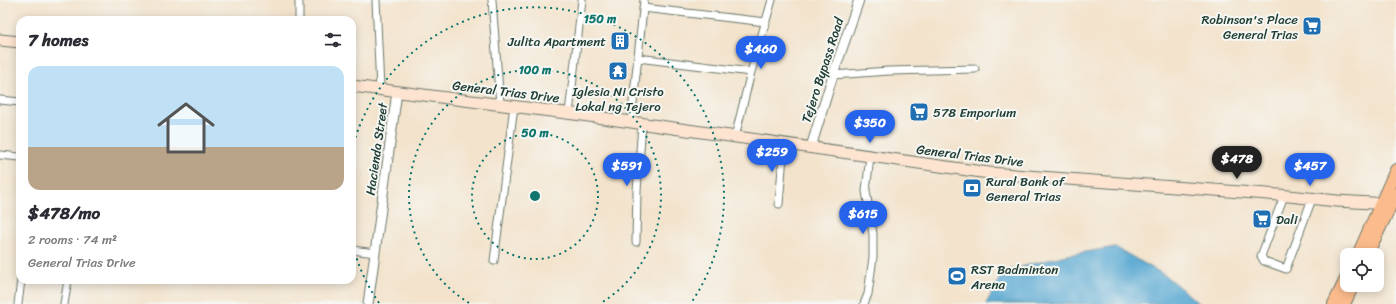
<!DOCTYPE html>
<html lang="en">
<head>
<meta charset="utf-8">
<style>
  :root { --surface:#fff; --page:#f7f7f7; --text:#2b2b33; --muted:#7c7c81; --accent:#2563eb }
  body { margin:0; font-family:Sriracha,sans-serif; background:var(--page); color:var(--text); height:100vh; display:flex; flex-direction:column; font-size:15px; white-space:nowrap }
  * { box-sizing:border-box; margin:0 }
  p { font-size:13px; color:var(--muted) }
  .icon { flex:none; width:22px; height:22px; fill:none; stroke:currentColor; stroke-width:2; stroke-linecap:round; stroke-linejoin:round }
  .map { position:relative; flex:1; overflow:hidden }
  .panel { position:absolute; left:16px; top:16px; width:340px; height:268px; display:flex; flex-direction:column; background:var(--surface); border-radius:12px; box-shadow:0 2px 10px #0003 }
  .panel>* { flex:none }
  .controls { position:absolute; left:1340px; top:248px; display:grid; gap:8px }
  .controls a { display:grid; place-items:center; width:44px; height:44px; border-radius:8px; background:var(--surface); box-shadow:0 2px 10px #0003; font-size:20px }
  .price { position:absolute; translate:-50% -34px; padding:0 9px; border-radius:14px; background:var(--accent); color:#fff; font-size:13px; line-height:26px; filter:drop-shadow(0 1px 2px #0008) }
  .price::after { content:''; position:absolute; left:50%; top:24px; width:12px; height:9px; margin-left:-6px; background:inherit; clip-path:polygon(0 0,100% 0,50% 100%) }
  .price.current { background:#222; color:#fff }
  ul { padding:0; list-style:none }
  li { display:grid; align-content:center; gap:8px; height:212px; padding:0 12px }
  li span { display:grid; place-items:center; height:124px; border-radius:12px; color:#555 }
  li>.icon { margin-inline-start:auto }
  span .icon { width:72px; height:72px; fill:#fffc; stroke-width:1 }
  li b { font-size:17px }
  h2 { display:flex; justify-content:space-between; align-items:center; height:48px; padding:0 12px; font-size:17px }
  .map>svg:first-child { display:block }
</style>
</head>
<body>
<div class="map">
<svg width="1396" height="304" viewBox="0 0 1396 304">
  <rect width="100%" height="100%" fill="#f6f6f2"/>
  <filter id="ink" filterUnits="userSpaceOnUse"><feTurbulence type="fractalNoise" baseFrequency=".025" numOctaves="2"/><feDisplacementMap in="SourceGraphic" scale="8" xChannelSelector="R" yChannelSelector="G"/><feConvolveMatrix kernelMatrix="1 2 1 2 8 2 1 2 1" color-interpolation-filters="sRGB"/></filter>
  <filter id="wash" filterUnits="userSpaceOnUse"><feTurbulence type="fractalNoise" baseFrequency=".012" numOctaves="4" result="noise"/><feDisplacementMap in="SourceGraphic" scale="16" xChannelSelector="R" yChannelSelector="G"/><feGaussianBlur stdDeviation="0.9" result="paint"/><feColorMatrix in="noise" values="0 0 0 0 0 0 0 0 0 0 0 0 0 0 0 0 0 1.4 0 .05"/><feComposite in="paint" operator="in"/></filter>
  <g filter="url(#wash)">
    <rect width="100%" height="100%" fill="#f3e3cc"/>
    <path fill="#58a8d2" stroke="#3c7283" d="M 1115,247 L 1163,274 L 1200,304 L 986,304 L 1003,272 L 1062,256 Z"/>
  </g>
  <g filter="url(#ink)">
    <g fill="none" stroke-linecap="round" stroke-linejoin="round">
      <defs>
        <path id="minor" d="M 299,0 L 299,20
          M 376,0 L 380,89
          M 492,0 L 500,105
          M 643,8 L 766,22
          M 638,58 L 751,72
          M 833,75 L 889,71 L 975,69
          M 0,100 L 20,102
          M 569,113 L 582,0
          M 631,122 L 644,0
          M 735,137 L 751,72 L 772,0
          M 0,155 L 20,157
          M 1284,196 L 1261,256 L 1264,261 L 1286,269 L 1312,199
          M 779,204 L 784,144
          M 636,242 L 637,191 L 642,124
          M 352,250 L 375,253
          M 494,261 L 514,106
          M 18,304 L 21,280
          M 64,304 L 68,280
          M 864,304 L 868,294 L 873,257 L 873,234 L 866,191 L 870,156"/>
        <path id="tertiary" d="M 811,147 L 833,75 L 859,0
          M 368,304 L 397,92"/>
        <path id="secondary" d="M 0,40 L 20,42
          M 352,86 L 582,115 L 989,173 L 1279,195 L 1337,201 L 1388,204"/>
        <path id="primary" d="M 1370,248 L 1396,194
          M 1358,255 L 1396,170
          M 1334,304 L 1347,277
          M 1344,304 L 1353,285"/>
      </defs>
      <use href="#minor" stroke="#697769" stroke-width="9"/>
      <use href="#tertiary" stroke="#697769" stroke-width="11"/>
      <use href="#secondary" stroke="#697769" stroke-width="13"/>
      <use href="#primary" stroke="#697769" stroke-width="14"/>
      <use href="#minor" stroke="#fff" stroke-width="7"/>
      <use href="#tertiary" stroke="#fff" stroke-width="9"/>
      <use href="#secondary" stroke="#fde4d1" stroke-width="11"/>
      <use href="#primary" stroke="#fbbb8c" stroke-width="12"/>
    </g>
  </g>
  <g fill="none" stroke="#0f766e" stroke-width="2" stroke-dasharray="2 4">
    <circle cx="535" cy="196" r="63"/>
    <path d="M469 303A126 126 0 1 1 601 303"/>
    <path d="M379 303A189 189 0 0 1 352 243M352 149A189 189 0 1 1 691 303"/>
  </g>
  <defs>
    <symbol id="supermarket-square" viewBox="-11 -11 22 22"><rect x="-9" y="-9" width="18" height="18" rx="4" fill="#1f6fb2" stroke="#f6f6f2"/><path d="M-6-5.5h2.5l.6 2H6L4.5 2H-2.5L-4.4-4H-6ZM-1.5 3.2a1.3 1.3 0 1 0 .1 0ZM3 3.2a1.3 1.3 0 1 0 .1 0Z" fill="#fff"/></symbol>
    <symbol id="building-square" viewBox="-11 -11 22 22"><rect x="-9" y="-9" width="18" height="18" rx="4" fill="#1f6fb2" stroke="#f6f6f2"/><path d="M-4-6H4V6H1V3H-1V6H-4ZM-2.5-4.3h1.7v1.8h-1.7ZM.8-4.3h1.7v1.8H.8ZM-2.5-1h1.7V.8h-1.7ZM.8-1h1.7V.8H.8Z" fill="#fff"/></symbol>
    <symbol id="temple-square" viewBox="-11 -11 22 22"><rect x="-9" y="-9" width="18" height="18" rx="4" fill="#1f6fb2" stroke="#f6f6f2"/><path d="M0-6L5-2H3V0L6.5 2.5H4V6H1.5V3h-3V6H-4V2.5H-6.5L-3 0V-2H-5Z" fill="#fff"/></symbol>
    <symbol id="bank-square" viewBox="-11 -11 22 22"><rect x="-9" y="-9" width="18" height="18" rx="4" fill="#1f6fb2" stroke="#f6f6f2"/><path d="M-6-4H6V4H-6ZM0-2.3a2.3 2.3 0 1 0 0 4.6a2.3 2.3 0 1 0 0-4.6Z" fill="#fff"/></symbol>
    <symbol id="stadium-square" viewBox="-11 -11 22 22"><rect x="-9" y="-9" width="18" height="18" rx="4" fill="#1f6fb2" stroke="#f6f6f2"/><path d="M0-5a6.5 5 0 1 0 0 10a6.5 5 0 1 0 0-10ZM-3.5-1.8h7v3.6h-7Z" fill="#fff"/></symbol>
  </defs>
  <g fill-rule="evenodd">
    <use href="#supermarket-square" x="1301" y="15" width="22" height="22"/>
    <use href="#building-square" x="609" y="30" width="22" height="22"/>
    <use href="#temple-square" x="607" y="60" width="22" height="22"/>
    <use href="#supermarket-square" x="908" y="101" width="22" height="22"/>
    <use href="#bank-square" x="961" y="177" width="22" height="22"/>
    <use href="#supermarket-square" x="1251" y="208" width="22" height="22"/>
    <use href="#stadium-square" x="946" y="265" width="22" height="22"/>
  </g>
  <g text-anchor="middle" stroke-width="4" stroke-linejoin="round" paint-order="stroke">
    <g font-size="13" fill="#1f3d34" stroke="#f6f6f2" text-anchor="start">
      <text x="1298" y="24" text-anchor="end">Robinson's Place<tspan x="1298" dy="15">General Trias</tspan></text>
      <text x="606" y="46" text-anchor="end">Julita Apartment</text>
      <text x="618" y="96" text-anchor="middle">Iglesia Ni Cristo<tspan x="618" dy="15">Lokal ng Tejero</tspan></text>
      <text x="933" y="117">578 Emporium</text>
      <text x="986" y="186">Rural Bank of<tspan x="986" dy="15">General Trias</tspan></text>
      <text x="1276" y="224">Dali</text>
      <text x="971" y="274">RST Badminton<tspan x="971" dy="15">Arena</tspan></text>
    </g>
    <g font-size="13" fill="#1f3d34" stroke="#f6f6f2">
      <text transform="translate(822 70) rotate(-72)" y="5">Tejero Bypass Road</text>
      <text transform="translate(506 91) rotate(7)" y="5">General Trias Drive</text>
      <text transform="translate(376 149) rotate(-82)" y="5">Hacienda Street</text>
      <text transform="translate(970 155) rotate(7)" y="5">General Trias Drive</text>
    </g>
  </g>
  <circle cx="535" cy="196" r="6" fill="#0f766e" stroke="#f6f6f2" stroke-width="2"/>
  <g font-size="12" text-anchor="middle" font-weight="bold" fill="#0f766e" stroke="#f6f6f2" stroke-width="4" stroke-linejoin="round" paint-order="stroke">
    <text x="600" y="23">150 m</text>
    <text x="535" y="74">100 m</text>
    <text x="535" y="137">50 m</text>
  </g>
</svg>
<div class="controls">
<a><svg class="icon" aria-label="locate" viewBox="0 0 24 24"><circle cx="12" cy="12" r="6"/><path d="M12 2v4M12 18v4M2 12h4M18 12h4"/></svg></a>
</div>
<b class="price" style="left:761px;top:70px">$460</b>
<b class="price" style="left:870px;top:144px">$350</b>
<b class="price" style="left:772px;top:173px">$259</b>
<b class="price current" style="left:1237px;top:180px">$478</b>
<b class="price" style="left:627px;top:187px">$591</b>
<b class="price" style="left:1310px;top:187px">$457</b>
<b class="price" style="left:863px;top:235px">$615</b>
<section class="panel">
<h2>7 homes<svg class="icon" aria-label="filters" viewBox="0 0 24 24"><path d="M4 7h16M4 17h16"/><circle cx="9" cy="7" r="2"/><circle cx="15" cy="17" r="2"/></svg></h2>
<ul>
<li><span style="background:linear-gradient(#bfe0f5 65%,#b9a48a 0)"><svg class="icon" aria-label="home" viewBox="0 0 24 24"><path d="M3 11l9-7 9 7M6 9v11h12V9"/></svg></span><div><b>$478/mo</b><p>2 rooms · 74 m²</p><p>General Trias Drive</p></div></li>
</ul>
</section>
</div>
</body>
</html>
